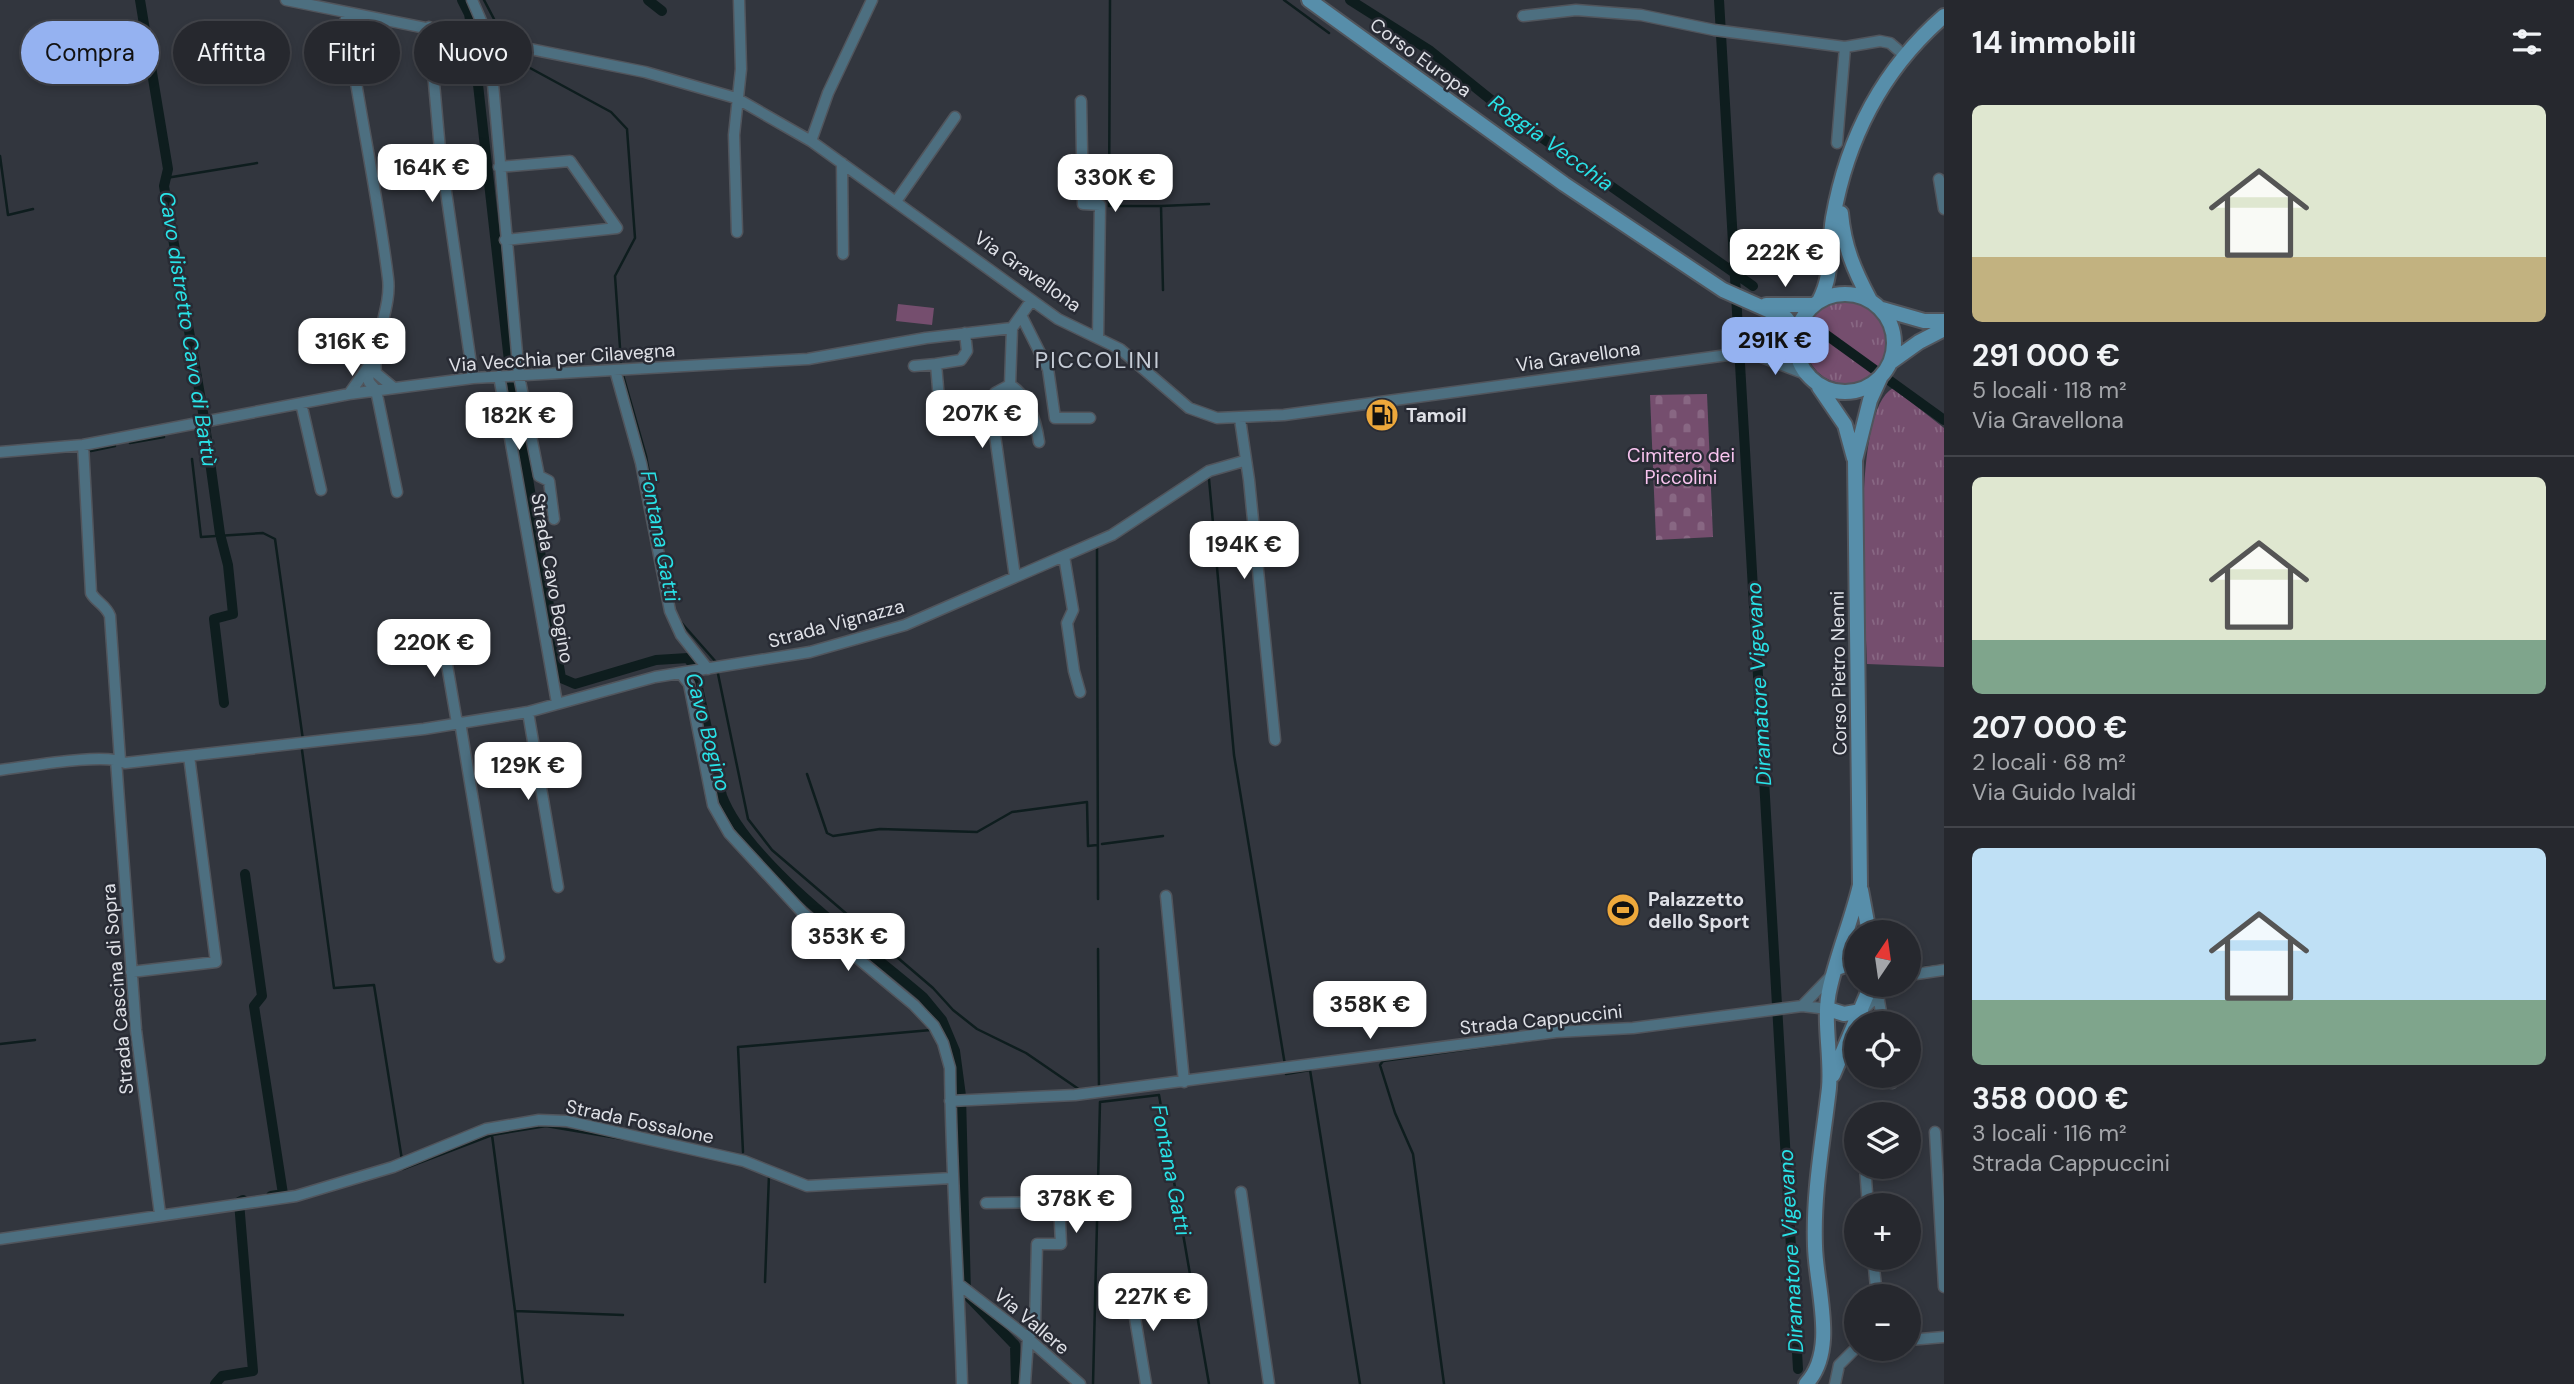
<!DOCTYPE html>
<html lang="it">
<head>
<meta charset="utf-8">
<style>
  :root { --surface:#26282e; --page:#32343a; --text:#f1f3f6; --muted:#a4a6aa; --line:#42444a; --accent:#95b2f1 }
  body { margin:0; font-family:"DM Sans",sans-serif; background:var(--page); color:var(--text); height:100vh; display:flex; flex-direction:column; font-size:26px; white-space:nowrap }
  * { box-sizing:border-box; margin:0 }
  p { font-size:23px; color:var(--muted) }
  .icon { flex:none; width:38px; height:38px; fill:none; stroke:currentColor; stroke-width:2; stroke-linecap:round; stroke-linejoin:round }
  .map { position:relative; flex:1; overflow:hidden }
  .side { display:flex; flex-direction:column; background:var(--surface); width:630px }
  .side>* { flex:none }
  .top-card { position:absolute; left:21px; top:21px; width:665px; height:63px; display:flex; gap:14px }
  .needle { width:46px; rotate:13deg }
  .controls { position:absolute; left:1844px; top:920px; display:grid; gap:14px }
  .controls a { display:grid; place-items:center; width:77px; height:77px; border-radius:50%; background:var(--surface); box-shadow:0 4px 10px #0003,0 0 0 2px var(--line); font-size:35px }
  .price { position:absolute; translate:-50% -60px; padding:0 16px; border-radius:14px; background:#fff; color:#222; font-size:23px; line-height:46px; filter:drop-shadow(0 2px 4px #0008) }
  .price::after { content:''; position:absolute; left:50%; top:42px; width:21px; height:16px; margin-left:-10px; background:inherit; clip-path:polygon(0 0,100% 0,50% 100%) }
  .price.current { background:var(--accent); color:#111 }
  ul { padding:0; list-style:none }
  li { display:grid; align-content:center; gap:14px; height:371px; padding:0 28px }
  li+li { border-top:2px solid var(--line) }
  li span { display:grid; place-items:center; height:217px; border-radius:10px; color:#555 }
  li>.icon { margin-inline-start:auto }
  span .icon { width:126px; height:126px; fill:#fffc; stroke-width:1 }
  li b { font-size:30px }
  h2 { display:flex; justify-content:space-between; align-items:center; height:84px; padding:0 28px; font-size:30px }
  .pill { padding:0 24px; border-radius:32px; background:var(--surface); box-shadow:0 4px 10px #0003,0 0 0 2px var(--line); font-size:24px; line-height:63px }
  .pill.current { background:var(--accent); color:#111 }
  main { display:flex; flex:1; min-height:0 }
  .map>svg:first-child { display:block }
</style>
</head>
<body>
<main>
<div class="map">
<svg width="1944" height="1384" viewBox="0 0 1944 1384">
  <defs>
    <pattern id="grass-tufts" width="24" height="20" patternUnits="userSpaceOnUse" patternTransform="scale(1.75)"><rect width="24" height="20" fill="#754e6e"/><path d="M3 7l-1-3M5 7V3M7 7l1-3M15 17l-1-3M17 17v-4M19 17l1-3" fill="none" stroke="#886783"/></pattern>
    <pattern id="cemetery-stones" width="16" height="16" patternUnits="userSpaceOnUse" patternTransform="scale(1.75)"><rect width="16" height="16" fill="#754e6e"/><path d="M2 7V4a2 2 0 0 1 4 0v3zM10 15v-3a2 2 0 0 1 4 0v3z" fill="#886783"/></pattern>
  </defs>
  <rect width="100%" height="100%" fill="#32363e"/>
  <path fill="url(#grass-tufts)" d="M1805 342a42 42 0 1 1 84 0a42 42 0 1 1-84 0Z
    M 1893,388 L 1944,428 L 1944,667 L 1867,664 C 1866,613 1849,413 1893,388 Z"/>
  <path fill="url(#cemetery-stones)" d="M 1707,394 L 1713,537 L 1656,540 L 1650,395 Z"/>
  <path fill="#754e6e" d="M 898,304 L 934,308 L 932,325 L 896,321 Z"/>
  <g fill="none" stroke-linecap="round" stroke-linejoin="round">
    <path stroke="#0e1d1e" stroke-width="2.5" d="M 484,0 L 505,40
      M 1110,0 L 1109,206 L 1161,206 L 1163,290
      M 1284,0 L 1329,33
      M 507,47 L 509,53 L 519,62 L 611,112 L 627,129 L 635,238 L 615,276 L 621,362
      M 0,156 L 8,215 L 33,209
      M 166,178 L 257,163
      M 1161,206 L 1209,204
      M 623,375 L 646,456 L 666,566
      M 130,443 L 164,437
      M 91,451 L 115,446
      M 192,459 L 201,537 L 263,533 L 275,539 L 303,740
      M 1209,479 L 1234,755 L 1285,1065
      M 1097,547 L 1098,899
      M 679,620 L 716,662
      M 717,669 L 748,819 L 772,850 L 933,988 L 953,1010 L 977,1029 L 1026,1053 L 1080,1090
      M 302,750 L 334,988 L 374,985 L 402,1160
      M 807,774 L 827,833 L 833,836 L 880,829 L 977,832 L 1012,812 L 1087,802 L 1088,846 L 1097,845
      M 1102,844 L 1163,836
      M 1098,949 L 1099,1089
      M 1909,969 L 1944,965
      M 0,1044 L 35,1040
      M 1286,1074 L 1310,1070 L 1360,1384
      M 492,1135 L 546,1126 L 623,1139
      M 743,1152 L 738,1047 L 931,1030
      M 403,1169 L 492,1135 L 515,1311 L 623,1315
      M 765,1282 L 769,1175
      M 515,1311 L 523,1384
      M 1093,1384 L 1100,1102 L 1159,1095 L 1209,1384
      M 1444,1384 L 1413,1154 L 1395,1113 L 1380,1065 L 1383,1061 L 1533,1040"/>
    <path stroke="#0e1d1e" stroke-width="10" d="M 140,0 L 168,169 L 164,186 L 204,418 L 220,534
      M 462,0 L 469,14 L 472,31 L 510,370 L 561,678 L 575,684 L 656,660 L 688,658 L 693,665 L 722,796 C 748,864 865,947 923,997 L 942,1020 L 955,1051 L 961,1096 L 966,1294 L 1015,1345 L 1016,1384
      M 648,0 L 662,11
      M 1350,0 L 1429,50 L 1511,116 L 1753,286
      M 1719,0 L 1798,1369
      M 1814,326 L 1944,420
      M 221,538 L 228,565 L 233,614 L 214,619 L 224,703
      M 245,874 L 262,996 L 254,1006 L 283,1194 L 271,1196
      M 215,1384 L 222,1376 L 253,1371 L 239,1202 L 243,1200"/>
    <defs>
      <path id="street" d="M 286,0 L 645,72 L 736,98 L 811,141 L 1058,319 L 1120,349 L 1189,408 L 1217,418 L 1284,415 L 1735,354 L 1751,353 L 1808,375
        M 472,0 L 489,39 L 519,376 L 539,476 L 549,481 L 554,519
        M 345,12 C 357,101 377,189 388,278 C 392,308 372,341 376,373 L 394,388
        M 1523,16 L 1576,10 L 1641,15 L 1714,30 L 1845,47 L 1880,41 L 1890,43 L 1904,55
        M 429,27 L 440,150 L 473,378
        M 1081,101 L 1083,204 L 1100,205 L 1098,338
        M 811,141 L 828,93 L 872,0
        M 1837,143 L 1845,47
        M 842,163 L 843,254
        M 499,167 L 570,161 L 617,228 L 505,240
        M 1939,179 L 1944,209
        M 897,200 L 955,117
        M 737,232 L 734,135 L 741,69 L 739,0
        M 1022,317 L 1048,369 L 1055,418 L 1090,418
        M 1012,328 L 1010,385 L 995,393 L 991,407 L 1015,577
        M 1759,352 L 1784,349 L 1796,337
        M 914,366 L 936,364
        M 367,369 L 369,382 L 376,390 L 397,492
        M 615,370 L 641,463 L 670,611 L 681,635 L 708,669
        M 499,376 L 557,703
        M 1010,385 C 1029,396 1036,421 1039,442
        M 349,394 L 368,367
        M 939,400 L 936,364 L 961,360 L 967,351 L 965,333
        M 301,403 L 321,490
        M 1240,419 L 1249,480 L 1275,740
        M 83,445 L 91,593 C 96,602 106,605 110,616 L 120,760
        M 0,452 L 83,445 L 349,394 L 473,378 L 808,359 L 926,338 L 1012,328 L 1031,301
        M 1064,556 L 1073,610 L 1067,623 L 1074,671 L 1080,692
        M 441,630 L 457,723
        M 681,674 L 689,684 L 713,805 L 729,833 L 802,912 L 914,1005 L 934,1026 L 943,1043 L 950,1068 C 951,1174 959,1278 962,1384
        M 528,712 L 558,887
        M 460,722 L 499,957
        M 116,760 L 136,1030 L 160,1214
        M 0,770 C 26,767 106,752 125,763 L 424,729 L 528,712 L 655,677 L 810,652 L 905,625 L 1112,535 L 1209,471 L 1244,461
        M 1166,896 L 1184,1082
        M 131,972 L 216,962 L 189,756
        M 1909,975 L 1944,970
        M 1878,995 L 1883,1024
        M 1802,1006 L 1831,976
        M 1864,1009 L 1889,985
        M 1891,1076 L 1892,1083
        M 950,1101 L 1075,1095 L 1556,1032 L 1633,1028 L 1802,1006 L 1828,1009
        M 1935,1132 L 1944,1287
        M 1865,1167 L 1868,1206
        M 1241,1192 L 1269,1384
        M 986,1203 L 1059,1202 L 1061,1244 L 1037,1244 L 1035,1324 L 1028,1340 L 1025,1384
        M 0,1239 L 296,1196 L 393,1167 L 486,1129 L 539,1120 L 567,1121 L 744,1161 L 807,1186 L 952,1178
        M 1873,1258 L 1877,1297
        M 961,1286 L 1022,1333 L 1080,1384
        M 1909,1340 L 1944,1337
        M 1146,1384 L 1133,1306 L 1183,1299
        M 1835,1384 L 1839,1365 L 1857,1347"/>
      <path id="secondary" d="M 1309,0 L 1564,184 L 1723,290 L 1786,318 L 1797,333
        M 1841,213 C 1844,247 1854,270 1870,300
        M1796 343a49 49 0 1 1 98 0a49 49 0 1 1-98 0Z
        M 1819,301 C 1834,273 1828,248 1833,218 C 1847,138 1883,69 1944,16
        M 1766,305 L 1813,305
        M 1882,309 L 1924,321 L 1944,321
        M 1891,362 L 1919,342 L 1944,329
        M 1819,387 L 1845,425 L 1854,458
        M 1861,890 L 1869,933
        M 1837,968 L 1857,961
        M 1828,1009 L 1844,1014 L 1861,1011
        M 1833,1075 L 1871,985
        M 1806,1384 C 1838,1350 1816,1289 1815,1246 C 1813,1192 1823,1141 1829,1088 C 1832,1055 1822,1019 1830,987 C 1838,952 1852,919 1860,885 L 1855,460 L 1870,400 L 1880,378"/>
    </defs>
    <use href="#street" stroke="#51555c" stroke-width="13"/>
    <use href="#secondary" stroke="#51555c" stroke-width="18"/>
    <use href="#street" stroke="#4d6f80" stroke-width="10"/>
    <use href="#secondary" stroke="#578eaa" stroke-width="14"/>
  </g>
  <defs>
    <symbol id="fuel-disc" viewBox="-11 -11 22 22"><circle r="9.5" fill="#eda83b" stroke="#282b34"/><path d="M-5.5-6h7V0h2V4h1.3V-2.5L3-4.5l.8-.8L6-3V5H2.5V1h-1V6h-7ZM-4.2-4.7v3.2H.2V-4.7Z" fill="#111"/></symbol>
    <symbol id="stadium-disc" viewBox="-11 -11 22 22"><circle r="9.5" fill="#eda83b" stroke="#282b34"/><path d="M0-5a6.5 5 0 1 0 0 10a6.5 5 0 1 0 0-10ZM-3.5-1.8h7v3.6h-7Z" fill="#111"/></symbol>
  </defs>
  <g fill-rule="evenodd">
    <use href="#fuel-disc" x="1363" y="396" width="38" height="38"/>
    <use href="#stadium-disc" x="1604" y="891" width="38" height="38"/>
  </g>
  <g text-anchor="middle" stroke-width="5" stroke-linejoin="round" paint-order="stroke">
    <g font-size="19" fill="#dfe1e7" stroke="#282b34">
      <text transform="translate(1421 57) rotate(36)" y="7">Corso Europa</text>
      <text transform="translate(1028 271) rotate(35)" y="7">Via Gravellona</text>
      <text transform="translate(1578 356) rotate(-8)" y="7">Via Gravellona</text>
      <text transform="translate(562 357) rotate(-4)" y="7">Via Vecchia per Cilavegna</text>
      <text transform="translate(553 578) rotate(80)" y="7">Strada Cavo Bogino</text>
      <text transform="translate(836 623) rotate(-15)" y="7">Strada Vignazza</text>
      <text transform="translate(1838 673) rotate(-91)" y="7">Corso Pietro Nenni</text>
      <text transform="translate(117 989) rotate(-95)" y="7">Strada Cascina di Sopra</text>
      <text transform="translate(1541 1019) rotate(-6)" y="7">Strada Cappuccini</text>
      <text transform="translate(640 1121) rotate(12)" y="7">Strada Fossalone</text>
      <text transform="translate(1032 1321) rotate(40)" y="7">Via Vallere</text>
    </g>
    <g font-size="19" font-weight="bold" fill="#dfe1e7" stroke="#282b34" text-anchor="start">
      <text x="1406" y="422">Tamoil</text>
      <text x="1648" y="906">Palazzetto<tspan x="1648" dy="22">dello Sport</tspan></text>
    </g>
    <g font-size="19" fill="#f9c4ef" stroke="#282b34">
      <text x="1681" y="462">Cimitero dei<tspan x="1681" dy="22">Piccolini</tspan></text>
    </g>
    <g font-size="21" font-style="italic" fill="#29e2e7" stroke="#282b34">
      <text transform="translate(1551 143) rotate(36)" y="7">Roggia Vecchia</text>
      <text transform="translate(188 329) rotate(81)" y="7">Cavo distretto Cavo di Battù</text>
      <text transform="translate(660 536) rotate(79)" y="7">Fontana Gatti</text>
      <text transform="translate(1759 684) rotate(-93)" y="7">Diramatore Vigevano</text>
      <text transform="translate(708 732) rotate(75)" y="7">Cavo Bogino</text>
      <text transform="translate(1171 1170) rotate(79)" y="7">Fontana Gatti</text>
      <text transform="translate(1791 1251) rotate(-93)" y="7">Diramatore Vigevano</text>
    </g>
    <g font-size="23" letter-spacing="2" fill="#c6ccd6" stroke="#282b34">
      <text x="1098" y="368">PICCOLINI</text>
    </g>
  </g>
</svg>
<div class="controls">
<a><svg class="needle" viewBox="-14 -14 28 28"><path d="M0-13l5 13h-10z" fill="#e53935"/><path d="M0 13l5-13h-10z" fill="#a4a6aa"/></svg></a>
<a><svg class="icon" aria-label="locate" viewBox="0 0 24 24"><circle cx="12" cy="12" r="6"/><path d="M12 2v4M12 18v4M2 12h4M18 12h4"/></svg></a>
<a><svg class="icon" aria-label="layers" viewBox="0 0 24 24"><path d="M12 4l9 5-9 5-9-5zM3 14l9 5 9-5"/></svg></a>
<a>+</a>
<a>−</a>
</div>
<b class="price" style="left:432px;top:204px">164K €</b>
<b class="price" style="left:1115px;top:214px">330K €</b>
<b class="price" style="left:1785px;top:289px">222K €</b>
<b class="price current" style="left:1775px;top:377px">291K €</b>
<b class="price" style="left:352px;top:378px">316K €</b>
<b class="price" style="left:982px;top:450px">207K €</b>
<b class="price" style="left:519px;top:452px">182K €</b>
<b class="price" style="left:1244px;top:581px">194K €</b>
<b class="price" style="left:434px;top:679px">220K €</b>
<b class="price" style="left:528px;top:802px">129K €</b>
<b class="price" style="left:848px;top:973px">353K €</b>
<b class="price" style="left:1370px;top:1041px">358K €</b>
<b class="price" style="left:1076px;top:1235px">378K €</b>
<b class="price" style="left:1153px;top:1333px">227K €</b>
<div class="top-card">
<a class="pill current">Compra</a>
<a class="pill">Affitta</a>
<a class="pill">Filtri</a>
<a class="pill">Nuovo</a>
</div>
</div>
<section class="side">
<h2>14 immobili<svg class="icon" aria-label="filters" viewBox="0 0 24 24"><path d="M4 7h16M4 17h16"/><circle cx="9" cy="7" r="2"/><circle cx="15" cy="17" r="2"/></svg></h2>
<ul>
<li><span style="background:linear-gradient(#dfe7d0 70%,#c2b280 0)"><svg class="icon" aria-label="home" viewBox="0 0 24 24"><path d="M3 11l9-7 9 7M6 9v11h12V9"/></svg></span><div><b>291 000 €</b><p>5 locali · 118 m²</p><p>Via Gravellona</p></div></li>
<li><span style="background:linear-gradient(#dfe7d0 75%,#7fa58c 0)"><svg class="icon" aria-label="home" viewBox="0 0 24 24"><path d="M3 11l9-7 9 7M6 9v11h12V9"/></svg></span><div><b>207 000 €</b><p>2 locali · 68 m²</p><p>Via Guido Ivaldi</p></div></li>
<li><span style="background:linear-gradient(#bfe0f5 70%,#7fa58c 0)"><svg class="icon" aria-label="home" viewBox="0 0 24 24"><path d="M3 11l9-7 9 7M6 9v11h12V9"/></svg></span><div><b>358 000 €</b><p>3 locali · 116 m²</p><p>Strada Cappuccini</p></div></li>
</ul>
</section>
</main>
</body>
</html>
